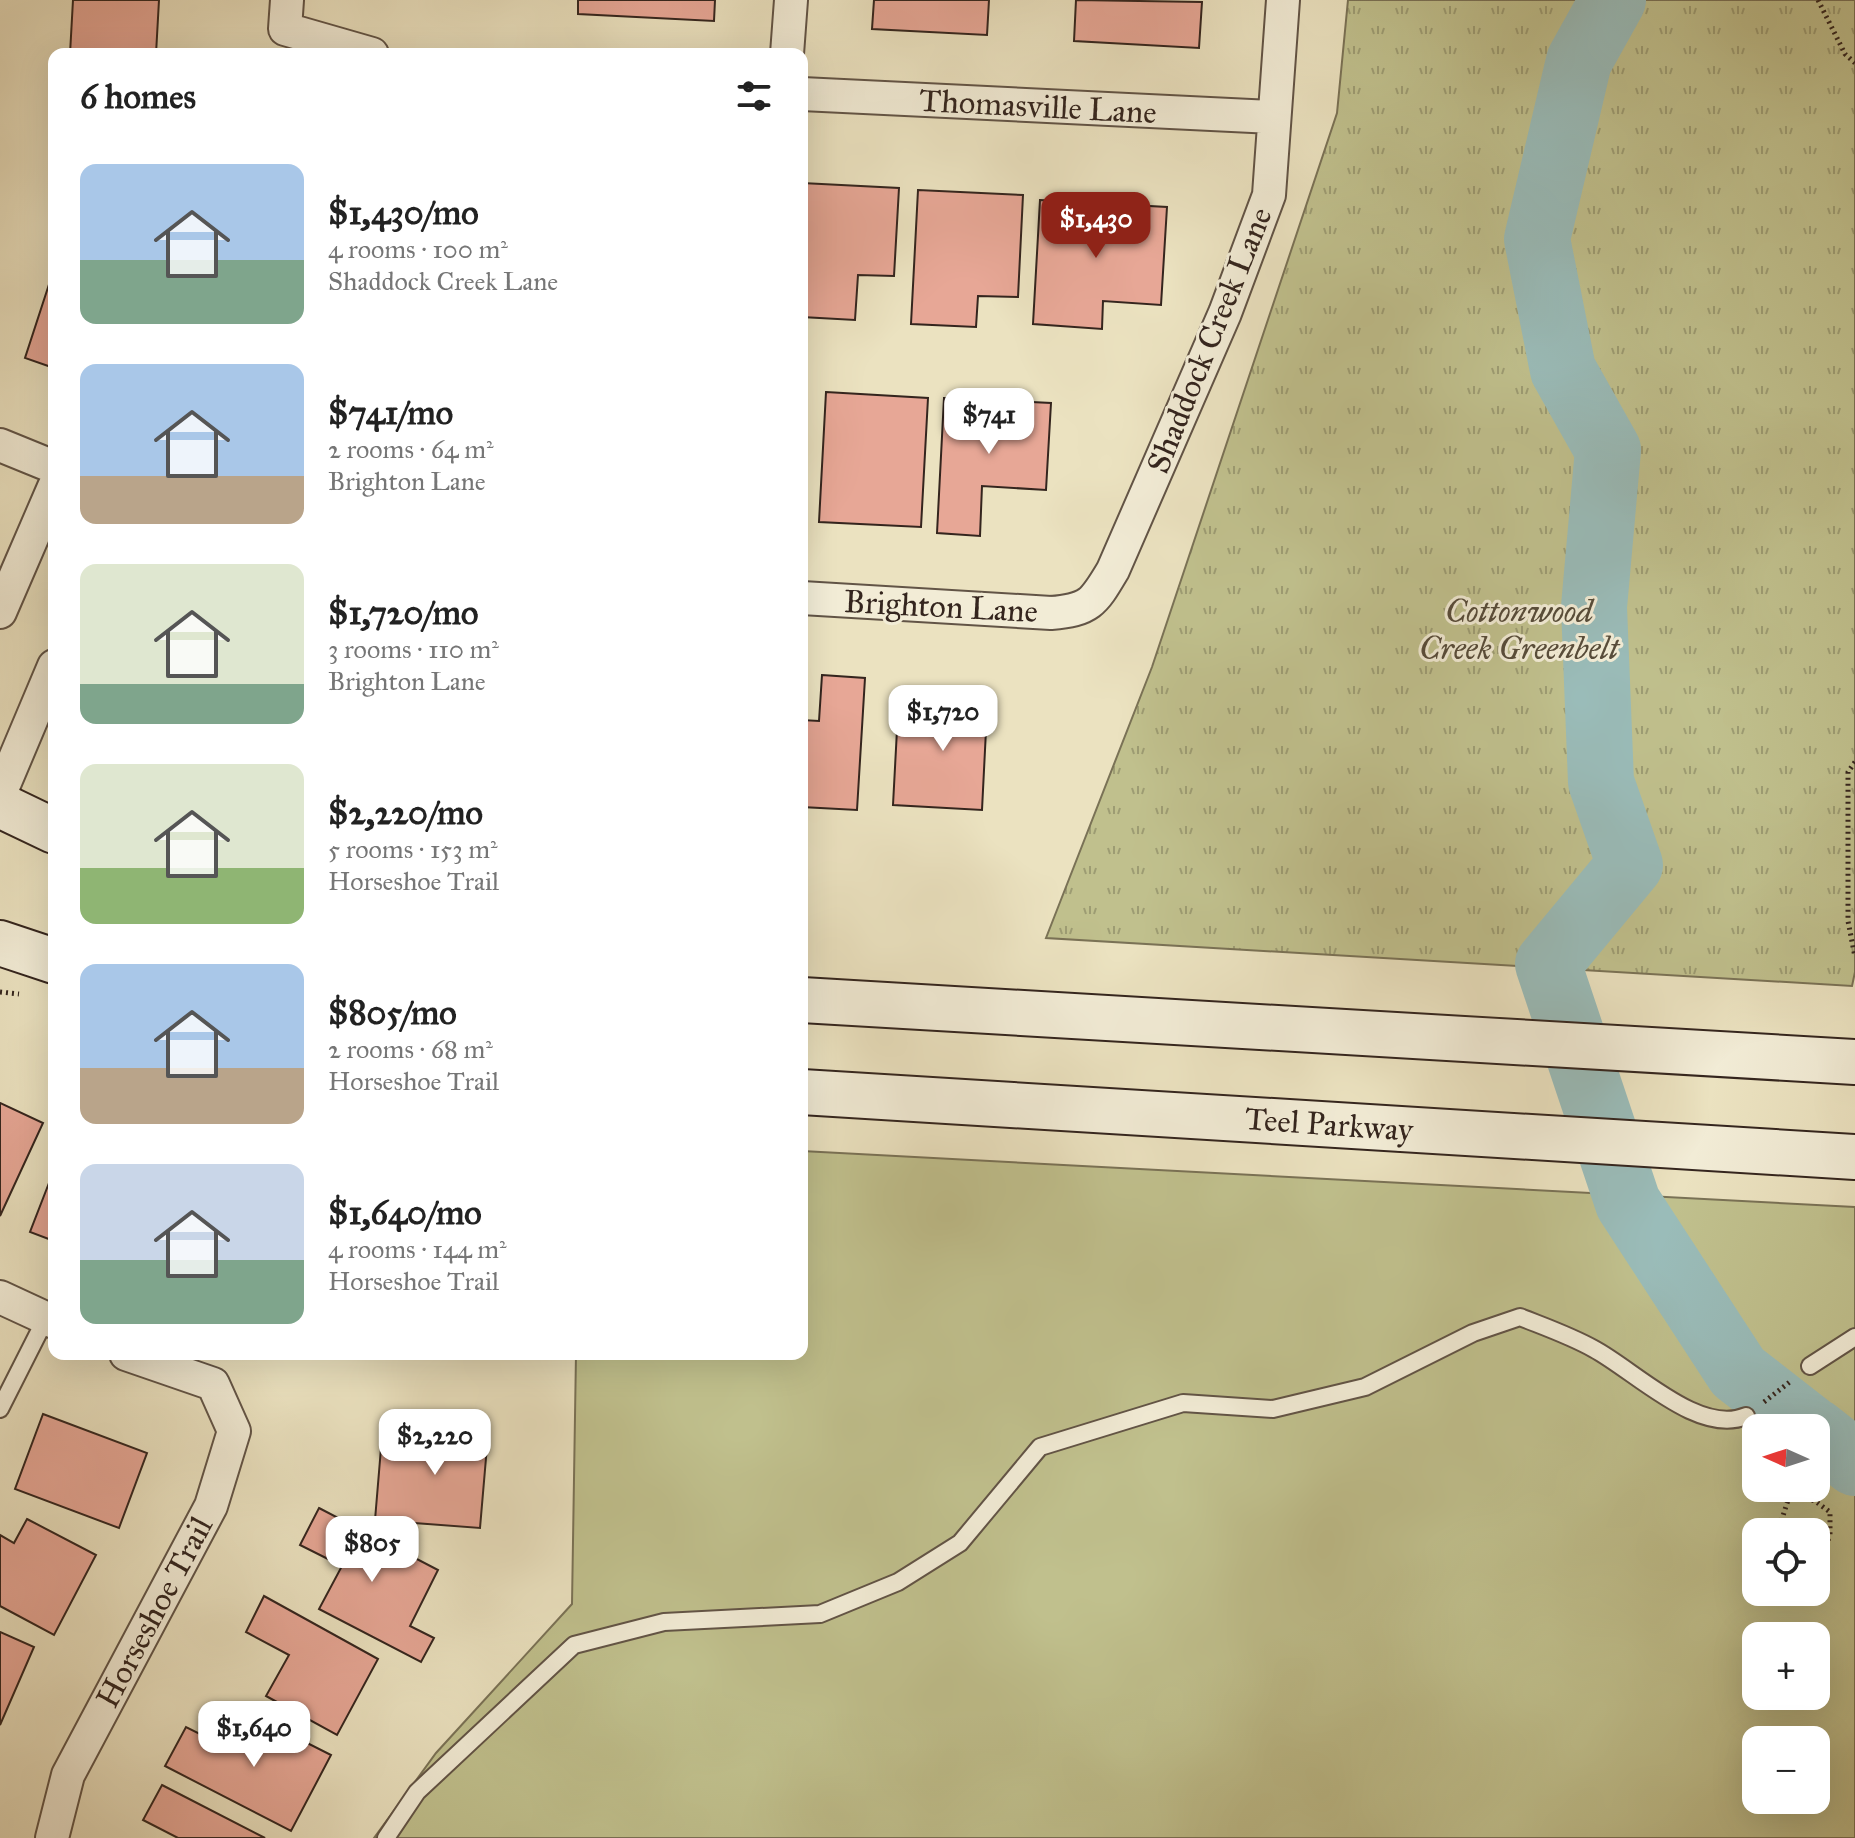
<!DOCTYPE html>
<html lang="en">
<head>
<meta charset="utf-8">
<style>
  :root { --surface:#fff; --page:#f6f6f6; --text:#222; --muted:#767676; --accent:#8f2418 }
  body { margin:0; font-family:"IM FELL Great Primer",serif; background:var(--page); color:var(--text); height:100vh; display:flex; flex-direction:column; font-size:30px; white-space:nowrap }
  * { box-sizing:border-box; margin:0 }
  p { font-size:26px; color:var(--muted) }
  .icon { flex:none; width:44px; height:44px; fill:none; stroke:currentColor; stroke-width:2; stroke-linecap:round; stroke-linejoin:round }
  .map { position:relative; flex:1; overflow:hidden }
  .drawer { position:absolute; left:48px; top:48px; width:760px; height:1312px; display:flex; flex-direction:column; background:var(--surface); border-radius:16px; box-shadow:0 8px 32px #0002 }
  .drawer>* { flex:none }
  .needle { width:52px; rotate:273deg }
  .fabs { position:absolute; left:1742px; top:1414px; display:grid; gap:16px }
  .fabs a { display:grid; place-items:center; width:88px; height:88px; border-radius:16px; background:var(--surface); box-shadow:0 8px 32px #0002; font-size:40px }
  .price { position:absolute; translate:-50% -68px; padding:0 18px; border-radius:16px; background:#fff; color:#222; font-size:26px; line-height:52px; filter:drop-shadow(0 2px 4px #0008) }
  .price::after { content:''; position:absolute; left:50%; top:48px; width:24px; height:18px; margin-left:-12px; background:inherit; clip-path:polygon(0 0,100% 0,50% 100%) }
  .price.active { background:var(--accent); color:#fff }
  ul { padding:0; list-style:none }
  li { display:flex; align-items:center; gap:24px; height:200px; padding:0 32px }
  li span { display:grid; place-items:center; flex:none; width:224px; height:160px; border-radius:16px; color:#555 }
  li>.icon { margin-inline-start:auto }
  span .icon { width:96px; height:96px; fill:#fffc; stroke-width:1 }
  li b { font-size:34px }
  h2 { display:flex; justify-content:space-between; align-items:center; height:96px; padding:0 32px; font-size:34px }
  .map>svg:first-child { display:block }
</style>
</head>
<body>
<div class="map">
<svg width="1855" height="1838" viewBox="0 0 1855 1838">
  <defs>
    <pattern id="park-tufts" width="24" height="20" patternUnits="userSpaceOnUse" patternTransform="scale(2)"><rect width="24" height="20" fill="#c0c08d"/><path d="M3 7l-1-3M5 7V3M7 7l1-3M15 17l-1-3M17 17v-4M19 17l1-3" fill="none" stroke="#9d9c73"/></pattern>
  </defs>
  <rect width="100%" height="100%" fill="#ebe2c0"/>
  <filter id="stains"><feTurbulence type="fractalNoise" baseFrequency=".0025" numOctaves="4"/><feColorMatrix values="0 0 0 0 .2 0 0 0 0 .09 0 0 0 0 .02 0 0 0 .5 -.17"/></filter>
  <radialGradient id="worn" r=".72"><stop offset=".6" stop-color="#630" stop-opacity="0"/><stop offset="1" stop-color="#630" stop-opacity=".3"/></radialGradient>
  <path fill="#c0c08d" stroke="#7a7256" stroke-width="2" fill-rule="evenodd" d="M 802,1151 L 1855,1207 L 1855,1838 L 374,1838 L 436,1753 L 572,1604 L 576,1354 L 802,1354 ZM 1756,1428 L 1816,1428 L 1816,1488 L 1756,1488 ZM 1756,1532 L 1816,1532 L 1816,1592 L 1756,1592 ZM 1756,1636 L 1816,1636 L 1816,1696 L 1756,1696 ZM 1756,1740 L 1816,1740 L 1816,1800 L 1756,1800 Z"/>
  <path fill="url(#park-tufts)" stroke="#7a7256" stroke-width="2" d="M 1348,0 L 1855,0 L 1855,972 L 1852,986 L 1046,938 L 1152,667 L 1337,113 Z"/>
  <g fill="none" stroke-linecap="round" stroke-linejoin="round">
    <path stroke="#9abcb9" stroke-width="66" d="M 1613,0 L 1579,61 L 1537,239 L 1563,370 L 1608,450 L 1594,607 L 1601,782 L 1630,865 L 1548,964 L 1628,1203 L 1738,1372 L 1810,1428
      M 1816,1432 L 1855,1463"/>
  </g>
  <path fill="#e7a796" stroke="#34251e" stroke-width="2" d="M 73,0 L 159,0 L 156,54 L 70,54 Z
    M 578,0 L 715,0 L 714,21 L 578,14 Z
    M 874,0 L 989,0 L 987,35 L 872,29 Z
    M 1076,0 L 1202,2 L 1199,48 L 1074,41 Z
    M 802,183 L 899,188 L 894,276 L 858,275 L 855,320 L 802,317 Z
    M 918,190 L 1023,195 L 1018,297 L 978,296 L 976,327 L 911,324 Z
    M 1040,200 L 1167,207 L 1161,305 L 1103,301 L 1102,329 L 1033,324 Z
    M 54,269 L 54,368 L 25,358 Z
    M 826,392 L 928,398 L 921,527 L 819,522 Z
    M 944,398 L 1051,403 L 1046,490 L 982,486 L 980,536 L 937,533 Z
    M 822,675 L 865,678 L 857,810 L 802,807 L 802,720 L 819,721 Z
    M 943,688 L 988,690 L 982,810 L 893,805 L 898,711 L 942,714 Z
    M 0,1103 L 43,1123 L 0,1216 Z
    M 54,1170 L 54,1241 L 30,1232 Z
    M 43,1414 L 147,1453 L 119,1528 L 15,1489 Z
    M 439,1418 L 489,1423 L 480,1528 L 375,1520 L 382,1436 L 437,1441 Z
    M 319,1508 L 438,1570 L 410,1626 L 434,1638 L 421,1662 L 319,1609 L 342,1566 L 300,1545 Z
    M 27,1519 L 96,1555 L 54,1635 L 0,1606 L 0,1535 L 14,1543 Z
    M 264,1596 L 378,1659 L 337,1735 L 266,1696 L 289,1655 L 246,1632 Z
    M 0,1632 L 34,1647 L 0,1725 Z
    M 248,1713 L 331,1755 L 291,1831 L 165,1766 L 186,1727 L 230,1749 Z
    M 162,1785 L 265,1838 L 178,1838 L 143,1820 Z"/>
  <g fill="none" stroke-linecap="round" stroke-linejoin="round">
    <defs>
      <path id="lane" d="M 1810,1366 L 1855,1337
        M 0,1409 L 46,1318
        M 386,1838 L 417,1792 L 574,1645 L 664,1622 L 820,1614 L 898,1582 L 960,1543 L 1040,1447 L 1183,1403 L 1273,1409 L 1365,1387 L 1473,1333 L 1520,1317 C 1545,1327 1571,1336 1594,1349 C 1635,1371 1699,1436 1746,1416"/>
      <path id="street" d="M 287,0 L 285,29 L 372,54
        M 787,54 L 791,0
        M 802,94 L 1273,117
        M 0,445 L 54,467
        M 802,598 L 1051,613 C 1090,610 1094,602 1113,570 L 1225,313 L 1269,195 L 1283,0
        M 0,612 L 54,487
        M 0,794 L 54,666
        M 0,1297 L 54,1322
        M 52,1838 L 68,1775 L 211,1506 L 234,1431 L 213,1384 L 126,1354"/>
      <path id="secondary" d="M 0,805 L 54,831
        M 0,943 L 54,961
        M 802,1000 L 1855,1062
        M 802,1092 L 1855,1157"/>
    </defs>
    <use href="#lane" stroke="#625446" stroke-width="20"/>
    <use href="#street" stroke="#625446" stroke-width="36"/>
    <use href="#secondary" stroke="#34251e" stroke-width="48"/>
    <path stroke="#34251e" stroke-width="5" stroke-dasharray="2 4" stroke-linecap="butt" d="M 1818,0 L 1845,54 L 1855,63
      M 1855,762 L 1848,772 L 1848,921 L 1855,957
      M 0,992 L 19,994
      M 1764,1402 L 1791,1381
      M 1786,1488 L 1790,1494 L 1815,1501 L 1830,1512 L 1830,1538 L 1816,1547
      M 1784,1532 L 1781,1522 L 1790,1494"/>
    <use href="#lane" stroke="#f2ecd6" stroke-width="16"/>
    <use href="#street" stroke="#f2ecd6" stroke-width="32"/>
    <use href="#secondary" stroke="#f2ecd6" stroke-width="44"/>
  </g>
  <g text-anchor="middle" stroke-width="6" stroke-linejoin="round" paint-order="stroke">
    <g font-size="32" fill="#34251e" stroke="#f2ecd6">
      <text transform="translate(1038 106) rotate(3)" y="11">Thomasville Lane</text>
      <text transform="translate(1209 340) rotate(-68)" y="11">Shaddock Creek Lane</text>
      <text transform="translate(941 606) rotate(3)" y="11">Brighton Lane</text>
      <text transform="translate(1329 1124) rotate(4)" y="11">Teel Parkway</text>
      <text transform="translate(154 1612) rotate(-62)" y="11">Horseshoe Trail</text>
    </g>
    <g font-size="32" font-style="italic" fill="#574c3a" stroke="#f2ecd6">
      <text x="1519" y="622">Cottonwood<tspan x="1519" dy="37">Creek Greenbelt</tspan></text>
    </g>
  </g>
  <rect width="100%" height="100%" filter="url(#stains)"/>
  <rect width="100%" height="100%" fill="url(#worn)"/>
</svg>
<div class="fabs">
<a><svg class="needle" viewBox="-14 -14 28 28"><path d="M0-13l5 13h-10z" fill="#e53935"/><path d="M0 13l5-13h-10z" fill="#767676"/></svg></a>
<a><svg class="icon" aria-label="locate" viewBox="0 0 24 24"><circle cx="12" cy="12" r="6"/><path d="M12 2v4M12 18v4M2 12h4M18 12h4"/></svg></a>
<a>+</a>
<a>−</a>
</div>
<b class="price active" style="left:1096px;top:260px">$1,430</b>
<b class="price" style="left:989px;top:456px">$741</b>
<b class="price" style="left:943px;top:753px">$1,720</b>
<b class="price" style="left:435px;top:1477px">$2,220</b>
<b class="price" style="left:372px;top:1584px">$805</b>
<b class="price" style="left:254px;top:1769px">$1,640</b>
<section class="drawer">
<h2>6 homes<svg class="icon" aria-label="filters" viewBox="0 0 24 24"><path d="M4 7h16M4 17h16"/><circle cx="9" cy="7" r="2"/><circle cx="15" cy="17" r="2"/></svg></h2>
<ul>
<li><span style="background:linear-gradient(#a9c7e8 60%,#7fa58c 0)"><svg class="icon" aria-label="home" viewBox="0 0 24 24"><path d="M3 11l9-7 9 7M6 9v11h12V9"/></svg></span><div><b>$1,430/mo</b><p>4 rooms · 100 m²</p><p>Shaddock Creek Lane</p></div></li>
<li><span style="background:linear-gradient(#a9c7e8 70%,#b9a48a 0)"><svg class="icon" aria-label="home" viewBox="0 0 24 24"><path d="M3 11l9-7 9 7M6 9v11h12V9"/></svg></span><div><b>$741/mo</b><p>2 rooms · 64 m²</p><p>Brighton Lane</p></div></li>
<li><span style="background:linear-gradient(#dfe7d0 75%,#7fa58c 0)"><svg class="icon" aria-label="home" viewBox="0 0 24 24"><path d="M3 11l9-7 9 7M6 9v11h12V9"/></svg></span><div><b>$1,720/mo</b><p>3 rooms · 110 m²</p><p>Brighton Lane</p></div></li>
<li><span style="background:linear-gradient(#dfe7d0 65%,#8fb573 0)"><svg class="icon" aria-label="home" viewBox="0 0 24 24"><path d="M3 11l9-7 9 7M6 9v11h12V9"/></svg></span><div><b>$2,220/mo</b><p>5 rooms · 153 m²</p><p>Horseshoe Trail</p></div></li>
<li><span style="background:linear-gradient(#a9c7e8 65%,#b9a48a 0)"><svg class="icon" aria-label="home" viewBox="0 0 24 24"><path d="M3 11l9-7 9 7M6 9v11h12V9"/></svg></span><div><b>$805/mo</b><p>2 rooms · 68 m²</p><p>Horseshoe Trail</p></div></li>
<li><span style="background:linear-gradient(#c9d6e8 60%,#7fa58c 0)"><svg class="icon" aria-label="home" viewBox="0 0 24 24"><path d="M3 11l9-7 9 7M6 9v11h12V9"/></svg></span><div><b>$1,640/mo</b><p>4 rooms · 144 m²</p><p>Horseshoe Trail</p></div></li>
</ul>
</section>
</div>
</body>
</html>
